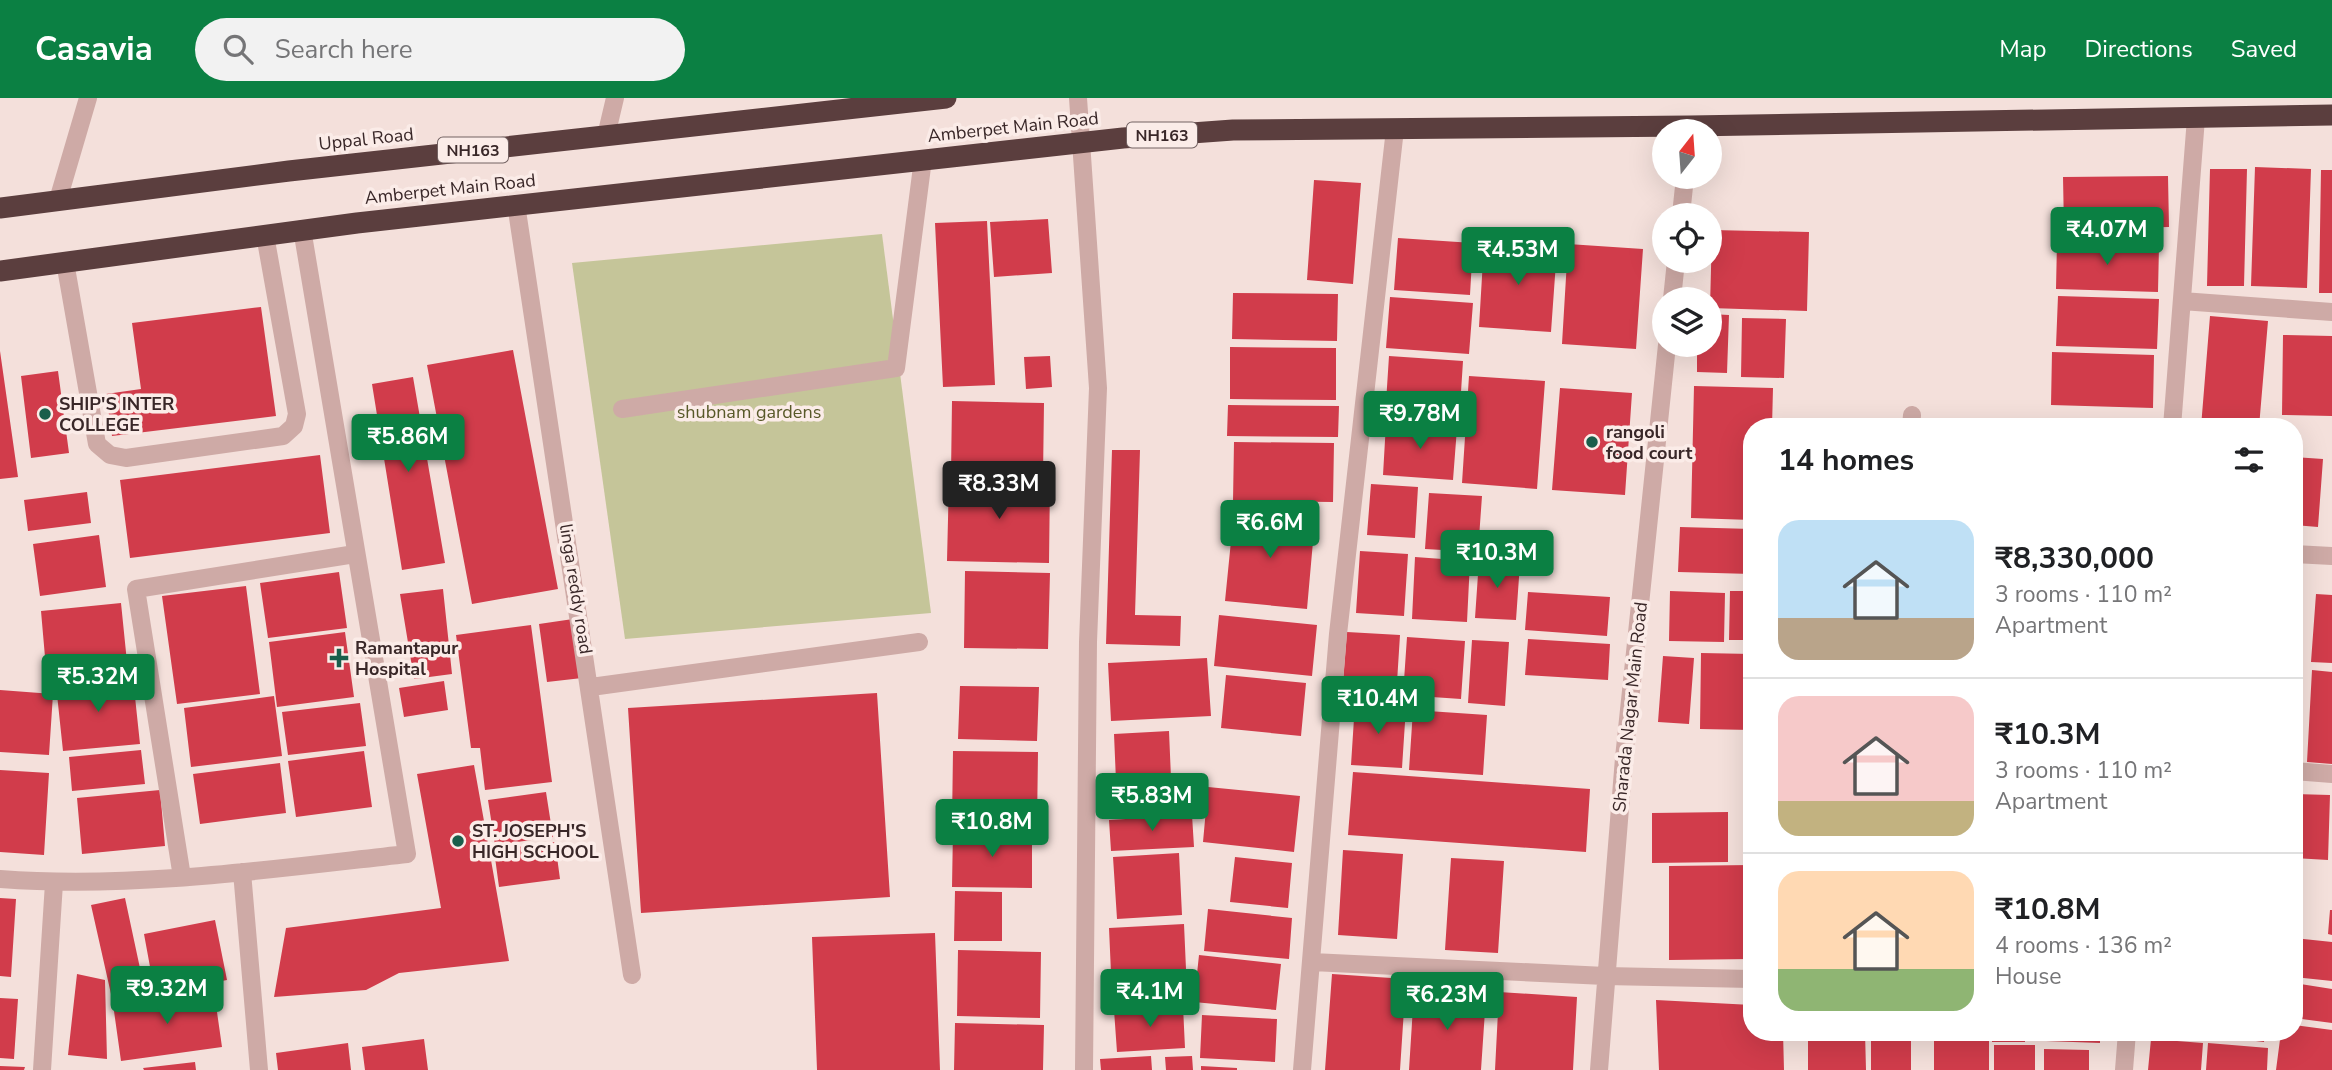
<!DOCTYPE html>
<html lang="en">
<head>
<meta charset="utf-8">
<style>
  :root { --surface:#fff; --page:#f2f2f2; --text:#202124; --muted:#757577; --line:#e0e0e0; --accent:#0b8043 }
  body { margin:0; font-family:"Nunito Sans",sans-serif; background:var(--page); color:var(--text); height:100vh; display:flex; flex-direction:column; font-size:26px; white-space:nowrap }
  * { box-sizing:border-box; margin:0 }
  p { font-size:23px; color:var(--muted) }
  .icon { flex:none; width:38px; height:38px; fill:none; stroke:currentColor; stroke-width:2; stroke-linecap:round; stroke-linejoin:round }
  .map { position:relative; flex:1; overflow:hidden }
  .sheet { position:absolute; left:1743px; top:320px; width:560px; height:623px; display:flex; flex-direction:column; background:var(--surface); border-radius:28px; box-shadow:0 7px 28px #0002 }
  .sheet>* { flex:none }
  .needle { width:46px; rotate:17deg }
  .fabs { position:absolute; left:1652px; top:21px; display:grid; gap:14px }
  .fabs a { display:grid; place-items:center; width:70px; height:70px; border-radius:50%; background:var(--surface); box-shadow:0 7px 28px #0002; font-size:35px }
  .price { position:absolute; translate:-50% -60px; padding:0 16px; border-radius:7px; background:var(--accent); color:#fff; font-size:23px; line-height:46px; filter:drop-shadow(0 2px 4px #0008) }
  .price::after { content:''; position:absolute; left:50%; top:42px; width:21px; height:16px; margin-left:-10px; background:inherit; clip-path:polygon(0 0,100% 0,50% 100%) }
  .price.on { background:#222; color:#fff }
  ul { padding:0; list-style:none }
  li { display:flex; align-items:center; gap:21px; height:175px; padding:0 35px }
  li+li { border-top:2px solid var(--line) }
  li span { display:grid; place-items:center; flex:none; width:196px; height:140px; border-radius:21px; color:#555 }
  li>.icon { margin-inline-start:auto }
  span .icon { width:84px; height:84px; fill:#fffc; stroke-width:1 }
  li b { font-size:30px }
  h2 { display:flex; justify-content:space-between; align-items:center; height:84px; padding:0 35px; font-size:30px }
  header { display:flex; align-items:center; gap:42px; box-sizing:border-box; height:98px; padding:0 35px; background:var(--accent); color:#fff }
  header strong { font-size:33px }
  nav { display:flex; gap:38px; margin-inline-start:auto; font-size:24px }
  .search { width:490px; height:63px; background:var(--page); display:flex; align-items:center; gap:18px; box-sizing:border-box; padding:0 24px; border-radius:38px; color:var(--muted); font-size:26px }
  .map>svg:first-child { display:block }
</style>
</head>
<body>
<header>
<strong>Casavia</strong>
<div class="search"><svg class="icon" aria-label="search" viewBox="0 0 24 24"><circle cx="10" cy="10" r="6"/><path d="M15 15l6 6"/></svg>Search here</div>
<nav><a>Map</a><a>Directions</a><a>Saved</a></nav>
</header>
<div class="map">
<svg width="2332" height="972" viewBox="0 0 2332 972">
  <rect width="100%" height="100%" fill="#f4e0db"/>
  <path fill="#c5c599" d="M 882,136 L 931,515 L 625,541 L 572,165 Z"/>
  <path fill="#d13c4b" d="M 2255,69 L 2311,71 L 2307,190 L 2251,188 Z
    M 2210,71 L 2247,71 L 2244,188 L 2207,188 Z
    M 2321,72 L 2332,72 L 2332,195 L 2319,195 Z
    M 2168,78 L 2169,129 L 2064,131 L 2063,79 Z
    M 1314,82 L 1361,85 L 1353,186 L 1307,182 Z
    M 1048,121 L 1052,175 L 994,179 L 990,124 Z
    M 987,123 L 995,287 L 943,289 L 935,125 Z
    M 1712,132 L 1809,134 L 1807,213 L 1710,210 Z
    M 1398,140 L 1473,145 L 1470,197 L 1394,192 Z
    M 2057,144 L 2159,148 L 2158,194 L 2056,191 Z
    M 1484,145 L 1557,150 L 1551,234 L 1479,229 Z
    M 1568,146 L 1643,151 L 1636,251 L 1562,246 Z
    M 1233,195 L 1338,196 L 1337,243 L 1232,241 Z
    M 2058,198 L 2159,201 L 2157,251 L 2056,248 Z
    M 1390,199 L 1473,205 L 1469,256 L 1386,250 Z
    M 261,209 L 276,318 L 112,338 L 106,296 L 141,291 L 132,225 Z
    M 1710,216 L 1729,217 L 1727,275 L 1697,274 L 1697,247 L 1710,247 Z
    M 2210,218 L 2268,223 L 2259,329 L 2201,329 Z
    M 1742,220 L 1786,221 L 1784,280 L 1741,279 Z
    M 2283,237 L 2332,238 L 2332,318 L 2282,317 Z
    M 1230,249 L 1336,250 L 1336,302 L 1230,301 Z
    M 513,252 L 558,491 L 472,506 L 427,267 Z
    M 0,253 L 18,379 L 0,381 Z
    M 2052,254 L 2154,257 L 2153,310 L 2051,307 Z
    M 1050,258 L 1052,289 L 1026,291 L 1024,259 Z
    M 1389,258 L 1463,263 L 1459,325 L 1385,320 Z
    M 58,273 L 69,355 L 31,360 L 21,278 Z
    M 1469,278 L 1545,283 L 1537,391 L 1462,385 Z
    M 413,279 L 445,465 L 402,472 L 372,286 Z
    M 1694,288 L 1773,290 L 1772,329 L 1752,329 L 1752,422 L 1691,420 Z
    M 1560,290 L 1632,295 L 1625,397 L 1552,392 Z
    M 952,303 L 1044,305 L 1043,378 L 951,376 Z
    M 1228,307 L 1339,308 L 1338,339 L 1227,338 Z
    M 2047,321 L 2109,323 L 2109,329 L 2046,329 Z
    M 1386,325 L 1457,330 L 1453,382 L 1383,377 Z
    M 1234,344 L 1334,345 L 1333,404 L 1233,403 Z
    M 1112,352 L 1140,352 L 1135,517 L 1181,518 L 1180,548 L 1106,546 Z
    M 320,357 L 330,435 L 130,460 L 120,382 Z
    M 2294,359 L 2323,361 L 2318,429 L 2294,427 Z
    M 949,380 L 1050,383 L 1049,465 L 947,463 Z
    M 1371,386 L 1418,389 L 1415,440 L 1367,437 Z
    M 87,394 L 91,425 L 28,433 L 24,402 Z
    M 1429,395 L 1482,398 L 1478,454 L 1425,451 Z
    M 1234,413 L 1315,421 L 1307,511 L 1225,503 Z
    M 1680,429 L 1752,431 L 1752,476 L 1678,474 Z
    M 99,437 L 106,489 L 40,498 L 33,446 Z
    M 1360,453 L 1408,456 L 1404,518 L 1356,515 Z
    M 1415,459 L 1470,463 L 1467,524 L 1412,521 Z
    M 1479,462 L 1520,465 L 1516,522 L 1475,520 Z
    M 965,473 L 1050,475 L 1048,551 L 964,550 Z
    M 339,474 L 347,530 L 268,540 L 260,485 Z
    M 2294,479 L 2303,479 L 2297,569 L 2294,569 Z
    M 246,488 L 260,596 L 177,606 L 162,498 Z
    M 443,491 L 452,576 L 414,581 L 400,496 Z
    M 1670,493 L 1725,495 L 1724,544 L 1669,543 Z
    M 1730,493 L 1752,493 L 1752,542 L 1729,542 Z
    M 1528,494 L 1610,499 L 1607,538 L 1525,532 Z
    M 2316,496 L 2332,497 L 2332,565 L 2311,564 Z
    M 121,505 L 128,574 L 47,582 L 41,513 Z
    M 1219,517 L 1317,527 L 1312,578 L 1214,568 Z
    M 573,521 L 582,580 L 547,584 L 539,526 Z
    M 531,527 L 552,684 L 485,692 L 480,650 L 471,650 L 456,537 Z
    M 345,534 L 354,599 L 277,609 L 269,544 Z
    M 1347,534 L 1400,537 L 1396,600 L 1342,596 Z
    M 1407,539 L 1465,543 L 1461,601 L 1403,597 Z
    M 1528,541 L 1610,546 L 1608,582 L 1525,577 Z
    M 1472,542 L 1509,544 L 1505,608 L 1468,605 Z
    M 1701,555 L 1752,556 L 1752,632 L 1700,631 Z
    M 1663,558 L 1694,560 L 1689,626 L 1658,624 Z
    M 1207,560 L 1211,618 L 1111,623 L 1108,565 Z
    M 2312,572 L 2332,574 L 2332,666 L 2307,664 Z
    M 1226,577 L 1306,585 L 1301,638 L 1221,630 Z
    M 2294,577 L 2301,577 L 2296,660 L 2294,660 Z
    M 133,580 L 140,646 L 63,653 L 56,587 Z
    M 444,583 L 448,612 L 404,619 L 399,590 Z
    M 960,588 L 1039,589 L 1037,643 L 958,641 Z
    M 0,592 L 53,596 L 49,657 L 0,654 Z
    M 877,595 L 890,799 L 641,815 L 628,610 Z
    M 274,598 L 282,658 L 191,669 L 184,610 Z
    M 360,605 L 366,648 L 288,657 L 282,614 Z
    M 1355,605 L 1406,609 L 1402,670 L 1351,667 Z
    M 1413,612 L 1487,617 L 1483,677 L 1409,672 Z
    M 1169,633 L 1171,680 L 1116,683 L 1114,636 Z
    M 141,652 L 145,686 L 72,693 L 69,659 Z
    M 364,653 L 372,709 L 296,719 L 288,663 Z
    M 953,653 L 1038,654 L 1037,727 L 952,725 Z
    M 280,665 L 286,715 L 200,726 L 193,676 Z
    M 474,667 L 509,863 L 399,875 L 366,892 L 274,899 L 286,830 L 441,810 L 417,676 Z
    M 0,672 L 49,675 L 44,757 L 0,754 Z
    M 1353,674 L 1590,691 L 1586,754 L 1348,737 Z
    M 1189,683 L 1190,713 L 1118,717 L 1117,688 Z
    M 1208,689 L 1300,698 L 1294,754 L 1203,744 Z
    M 160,692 L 165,748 L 82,756 L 77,700 Z
    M 546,694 L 553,739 L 495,747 L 488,702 Z
    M 2294,696 L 2330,697 L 2328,762 L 2294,760 Z
    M 1728,714 L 1728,764 L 1652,765 L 1652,715 Z
    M 1192,717 L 1194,749 L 1111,753 L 1109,722 Z
    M 953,731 L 1032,733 L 1032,790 L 952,789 Z
    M 555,744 L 560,781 L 499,789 L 494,752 Z
    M 1343,752 L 1403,756 L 1397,841 L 1338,837 Z
    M 1179,755 L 1182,817 L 1117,821 L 1113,759 Z
    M 1235,759 L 1292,765 L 1288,810 L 1230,804 Z
    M 1451,760 L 1504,763 L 1498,855 L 1445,852 Z
    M 1751,767 L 1752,861 L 1669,862 L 1669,768 Z
    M 955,793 L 1002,794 L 1002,843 L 954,843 Z
    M 0,800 L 16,801 L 11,879 L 0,878 Z
    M 125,800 L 144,889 L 111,896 L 91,807 Z
    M 1208,811 L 1292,820 L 1289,861 L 1204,853 Z
    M 2330,812 L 2332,812 L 2332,837 L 2328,836 Z
    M 215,822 L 227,882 L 155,896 L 144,836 Z
    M 1184,826 L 1186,871 L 1111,875 L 1109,830 Z
    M 935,835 L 940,972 L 817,972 L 812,839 Z
    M 2294,840 L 2332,844 L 2332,883 L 2294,879 Z
    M 958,852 L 1041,854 L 1040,920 L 957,918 Z
    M 1199,857 L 1281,866 L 1276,912 L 1194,904 Z
    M 77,876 L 105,882 L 107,961 L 68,957 Z
    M 1332,876 L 1406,881 L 1400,972 L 1325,972 Z
    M 2294,885 L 2332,891 L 2332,925 L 2294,920 Z
    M 214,893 L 222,949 L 121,963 L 113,906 Z
    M 1414,893 L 1486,898 L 1481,972 L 1409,972 Z
    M 1499,894 L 1577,899 L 1573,972 L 1495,972 Z
    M 0,900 L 18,901 L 14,961 L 0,960 Z
    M 1656,902 L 1752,907 L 1752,934 L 1783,934 L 1784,972 L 1659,972 Z
    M 1183,908 L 1185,950 L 1117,954 L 1114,912 Z
    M 1202,917 L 1277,921 L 1275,964 L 1200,960 Z
    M 955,925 L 1044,927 L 1043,972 L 954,972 Z
    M 2294,927 L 2332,932 L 2332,972 L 2276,972 L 2281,934 L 2294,934 Z
    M 1808,934 L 1865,934 L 1866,972 L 1808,972 Z
    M 1871,934 L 1911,934 L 1911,972 L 1871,972 Z
    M 1934,934 L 1989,934 L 1989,972 L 1934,972 Z
    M 1992,934 L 2025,934 L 2025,944 L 1992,944 Z
    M 2046,934 L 2100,934 L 2100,945 L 2046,943 Z
    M 2182,934 L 2265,934 L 2264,944 Z
    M 424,941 L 428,972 L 365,972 L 362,949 Z
    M 2151,941 L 2203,945 L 2201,972 L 2148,972 Z
    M 348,945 L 351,972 L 278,972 L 276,955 Z
    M 2208,945 L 2268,950 L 2267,972 L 2206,972 Z
    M 1994,947 L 2035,947 L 2035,972 L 1994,972 Z
    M 2044,951 L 2089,952 L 2089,972 L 2044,972 Z
    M 1151,958 L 1152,972 L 1101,972 L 1100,961 Z
    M 1192,958 L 1193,972 L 1166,972 L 1165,959 Z
    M 195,964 L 196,972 L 144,972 L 143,970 Z
    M 0,968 L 25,969 L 24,972 L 0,972 Z
    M 1201,968 L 1237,970 L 1237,972 L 1201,972 Z"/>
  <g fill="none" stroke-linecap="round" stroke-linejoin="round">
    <path stroke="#ceaaa6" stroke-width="18" d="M 1078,0 L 1098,290 L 1088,544 L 1084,972
      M 606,38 L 615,0
      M 58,102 L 88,0
      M 516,106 L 632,877
      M 1681,117 L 1685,79
      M 302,131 L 407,756
      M 65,164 L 97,346 L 110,357 L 126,360 L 283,338 L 294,328 L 297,316 L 265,137
      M 1672,201 L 1676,163
      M 2182,203 L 2332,214
      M 622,311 L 896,270 L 923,61
      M 1911,329 L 1912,317
      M 2172,329 L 2196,20
      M 2294,456 L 2332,458
      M 591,589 L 919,544
      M 2294,673 L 2332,676
      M 242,774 L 259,972
      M 182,779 L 136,491 L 355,456
      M 0,781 C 135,791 272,771 407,756
      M 1312,864 L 1605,878 L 1752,881
      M 42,972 L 54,785
      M 1302,972 L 1338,536 L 1395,31
      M 1599,972 L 1624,660 L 1667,247
      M 2124,972 L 2127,934"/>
    <path stroke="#5b3e3e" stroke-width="21" d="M 0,110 L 289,73 L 946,0
      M 0,173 L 357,125 L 1123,40 L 1233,32 L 1690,28 L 2332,17"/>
  </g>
  <g fill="#195e4b" stroke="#fbece8" stroke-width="2.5">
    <circle cx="45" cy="316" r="7"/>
    <circle cx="1592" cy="344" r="7"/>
    <path d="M335.5 549.5h7v7h7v7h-7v7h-7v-7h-7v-7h7z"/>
    <circle cx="458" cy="743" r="7"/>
  </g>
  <g text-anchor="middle" stroke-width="7" stroke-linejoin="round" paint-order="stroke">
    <g fill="#fbece8" stroke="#736262" stroke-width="2">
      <rect x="1127" y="24.5" width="70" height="25" rx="5"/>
      <rect x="438" y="39.5" width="70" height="25" rx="5"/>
    </g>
    <g font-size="16" font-weight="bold" fill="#392728">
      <text x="1162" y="43">NH163</text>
      <text x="473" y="58">NH163</text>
    </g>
    <g font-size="18" fill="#392728" stroke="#fbece8">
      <text transform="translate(1013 29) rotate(-6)" y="6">Amberpet Main Road</text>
      <text transform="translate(366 41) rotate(-6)" y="6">Uppal Road</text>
      <text transform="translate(450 91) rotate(-6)" y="6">Amberpet Main Road</text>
      <text transform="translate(576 491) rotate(81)" y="6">linga reddy road</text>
      <text transform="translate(1630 609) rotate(-84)" y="6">Sharada Nagar Main Road</text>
    </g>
    <g font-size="18" font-weight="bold" fill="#392728" stroke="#fbece8" text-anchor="start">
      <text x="59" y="312">SHIP'S INTER<tspan x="59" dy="21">COLLEGE</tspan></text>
      <text x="1606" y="340">rangoli<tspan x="1606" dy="21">food court</tspan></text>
      <text x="355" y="556">Ramantapur<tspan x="355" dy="21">Hospital</tspan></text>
      <text x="472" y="739">ST. JOSEPH'S<tspan x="472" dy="21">HIGH SCHOOL</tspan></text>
    </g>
    <g font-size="18" fill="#585929" stroke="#fbece8">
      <text x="749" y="320">shubnam gardens</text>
    </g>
  </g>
</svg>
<div class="fabs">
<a><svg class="needle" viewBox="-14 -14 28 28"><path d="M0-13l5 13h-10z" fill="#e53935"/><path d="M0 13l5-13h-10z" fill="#757577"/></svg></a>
<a><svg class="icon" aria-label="locate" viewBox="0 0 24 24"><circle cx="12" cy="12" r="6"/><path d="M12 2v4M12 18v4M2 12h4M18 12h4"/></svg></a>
<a><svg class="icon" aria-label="layers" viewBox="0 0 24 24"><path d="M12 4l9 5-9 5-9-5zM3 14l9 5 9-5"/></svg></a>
</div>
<b class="price" style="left:2107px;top:169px">₹4.07M</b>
<b class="price" style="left:1518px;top:189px">₹4.53M</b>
<b class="price" style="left:1420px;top:353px">₹9.78M</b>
<b class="price" style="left:408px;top:376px">₹5.86M</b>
<b class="price on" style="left:999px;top:423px">₹8.33M</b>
<b class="price" style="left:1270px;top:462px">₹6.6M</b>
<b class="price" style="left:1497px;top:492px">₹10.3M</b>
<b class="price" style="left:98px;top:616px">₹5.32M</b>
<b class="price" style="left:1378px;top:638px">₹10.4M</b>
<b class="price" style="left:1152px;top:735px">₹5.83M</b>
<b class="price" style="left:992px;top:761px">₹10.8M</b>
<b class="price" style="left:167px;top:928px">₹9.32M</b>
<b class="price" style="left:1150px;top:931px">₹4.1M</b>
<b class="price" style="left:1447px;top:934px">₹6.23M</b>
<section class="sheet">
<h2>14 homes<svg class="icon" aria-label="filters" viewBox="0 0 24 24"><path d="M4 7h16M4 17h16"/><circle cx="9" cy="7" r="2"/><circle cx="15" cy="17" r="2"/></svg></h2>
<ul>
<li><span style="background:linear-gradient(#bfe0f5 70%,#b9a48a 0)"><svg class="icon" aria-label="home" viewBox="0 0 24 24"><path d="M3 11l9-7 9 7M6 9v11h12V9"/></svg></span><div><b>₹8,330,000</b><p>3 rooms · 110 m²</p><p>Apartment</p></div></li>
<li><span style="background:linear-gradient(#f6c9c9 75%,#c2b280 0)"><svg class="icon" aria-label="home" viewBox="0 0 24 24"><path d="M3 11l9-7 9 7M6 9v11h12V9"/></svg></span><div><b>₹10.3M</b><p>3 rooms · 110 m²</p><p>Apartment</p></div></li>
<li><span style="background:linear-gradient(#ffd9b3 70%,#8fb573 0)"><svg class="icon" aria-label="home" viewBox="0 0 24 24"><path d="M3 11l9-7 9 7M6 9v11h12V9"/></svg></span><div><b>₹10.8M</b><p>4 rooms · 136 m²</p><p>House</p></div></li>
</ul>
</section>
</div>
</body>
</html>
